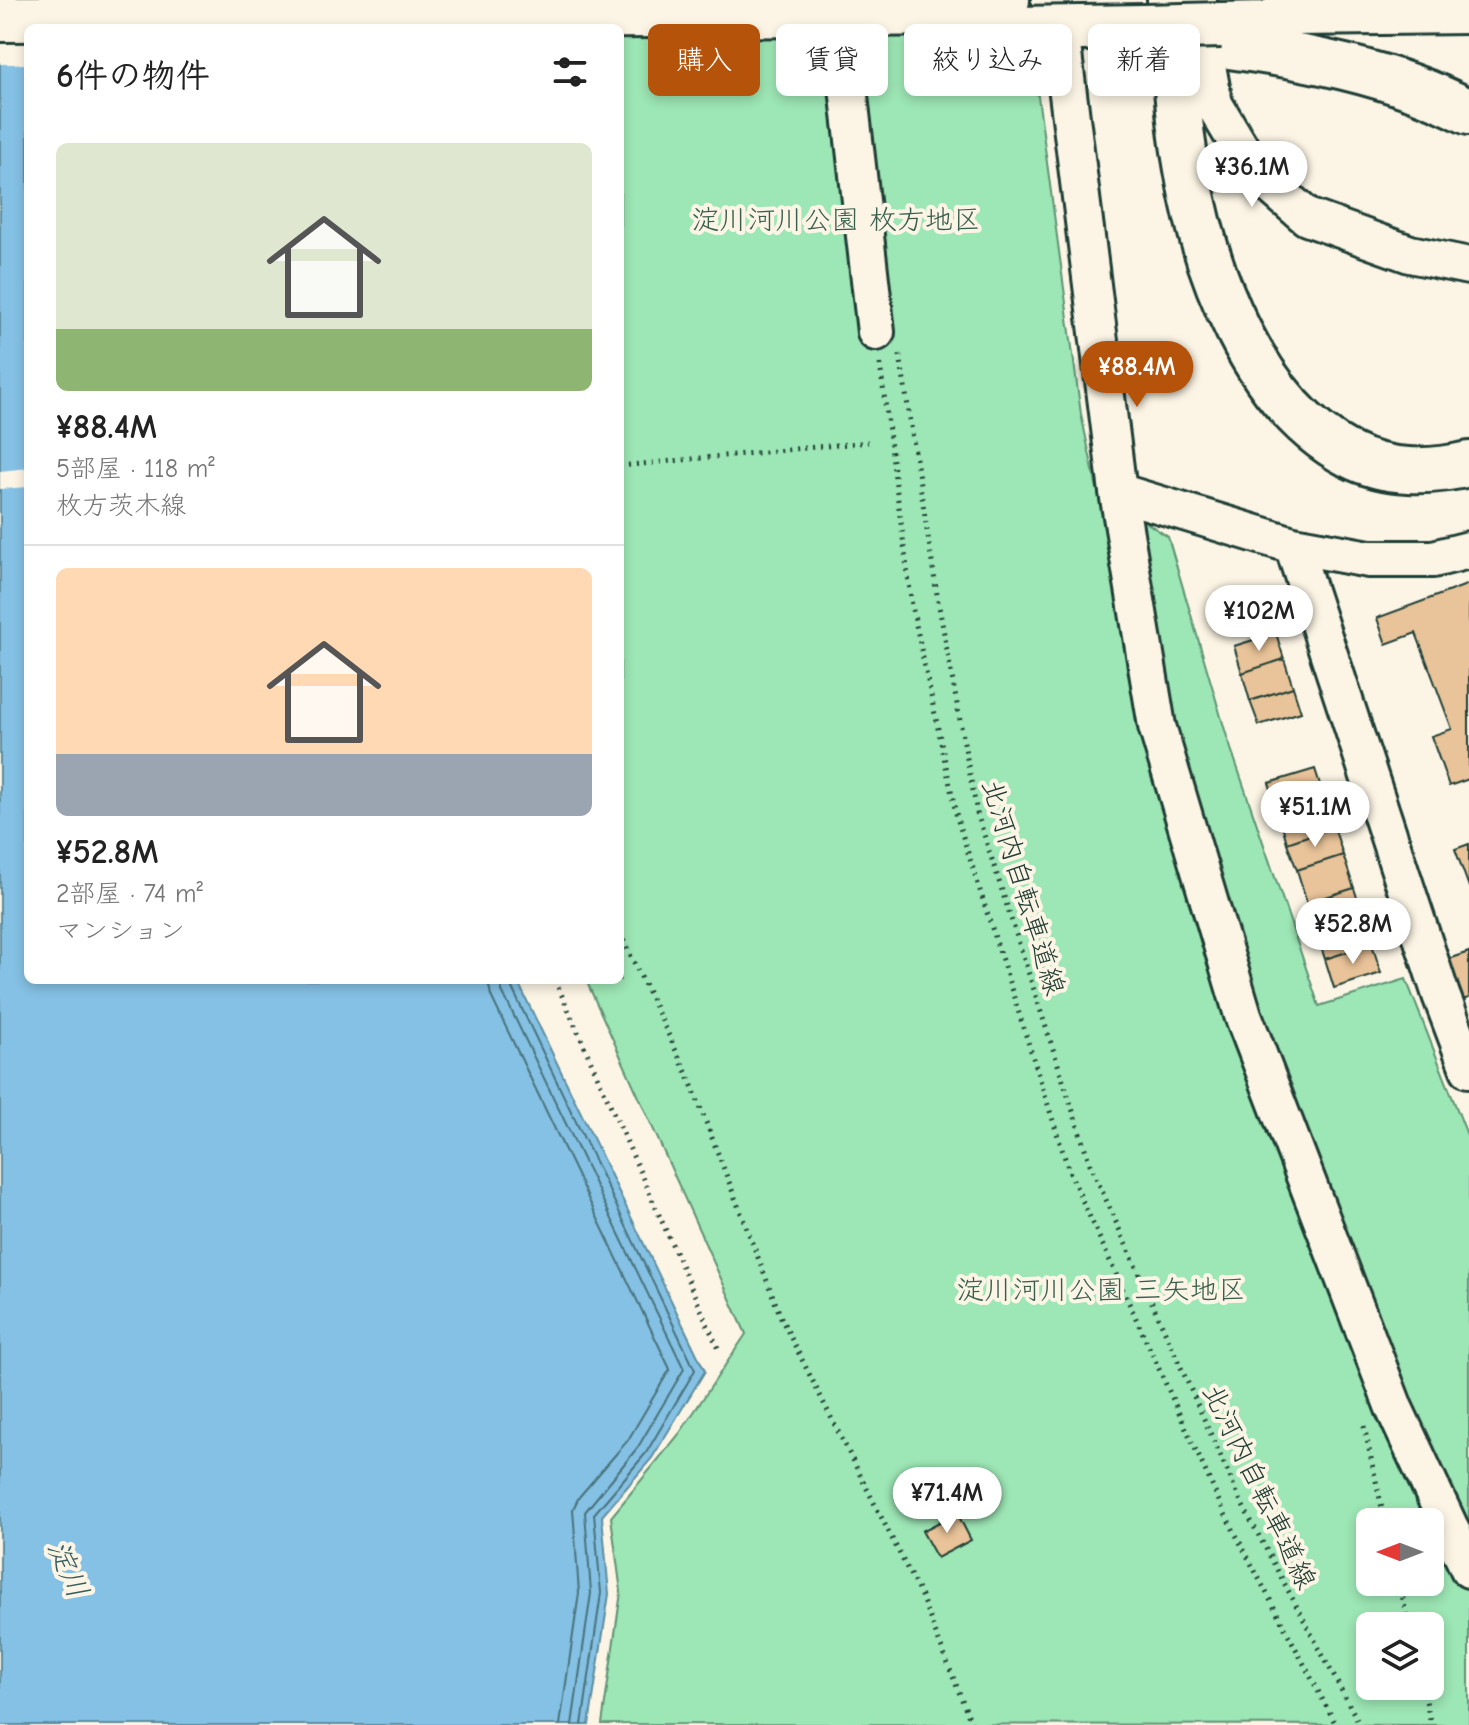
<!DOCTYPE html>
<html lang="ja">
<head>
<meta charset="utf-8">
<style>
  :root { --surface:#fff; --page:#f6f6f6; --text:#222; --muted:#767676; --line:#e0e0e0; --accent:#b45309 }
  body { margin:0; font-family:"Comic Neue","Klee One",sans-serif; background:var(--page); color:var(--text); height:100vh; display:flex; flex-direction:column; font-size:30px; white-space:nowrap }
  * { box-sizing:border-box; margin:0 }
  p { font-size:26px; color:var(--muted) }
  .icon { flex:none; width:44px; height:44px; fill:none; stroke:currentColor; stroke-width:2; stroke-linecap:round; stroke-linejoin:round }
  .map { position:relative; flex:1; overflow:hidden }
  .sheet { position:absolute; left:24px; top:24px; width:600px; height:960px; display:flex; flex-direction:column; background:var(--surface); border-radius:12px; box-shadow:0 4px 12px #0003 }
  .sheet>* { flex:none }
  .hud { position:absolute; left:648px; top:24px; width:700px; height:72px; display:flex; gap:16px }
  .needle { width:52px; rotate:270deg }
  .controls { position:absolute; left:1356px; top:1508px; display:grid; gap:16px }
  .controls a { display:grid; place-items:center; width:88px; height:88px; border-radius:12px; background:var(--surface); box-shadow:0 4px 12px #0003; font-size:40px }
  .price { position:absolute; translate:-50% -68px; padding:0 18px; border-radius:28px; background:#fff; color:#222; font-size:26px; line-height:52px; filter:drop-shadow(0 2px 4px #0008) }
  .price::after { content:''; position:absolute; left:50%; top:48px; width:24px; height:18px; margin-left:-12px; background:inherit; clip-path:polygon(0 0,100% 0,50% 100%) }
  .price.current { background:var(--accent); color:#fff }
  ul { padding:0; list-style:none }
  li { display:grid; align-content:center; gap:16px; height:424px; padding:0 32px }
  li+li { border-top:2px solid var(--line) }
  li span { display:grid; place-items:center; height:248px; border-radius:12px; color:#555 }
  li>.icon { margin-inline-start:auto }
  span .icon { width:144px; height:144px; fill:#fffc; stroke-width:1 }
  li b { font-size:34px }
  h2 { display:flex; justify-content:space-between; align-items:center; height:96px; padding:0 32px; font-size:34px }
  .chip { padding:0 28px; border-radius:12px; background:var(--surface); box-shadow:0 4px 12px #0003; font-size:28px; line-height:72px }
  .chip.current { background:var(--accent); color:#fff }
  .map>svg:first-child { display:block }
</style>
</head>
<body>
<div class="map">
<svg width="1469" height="1725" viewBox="0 0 1469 1725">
  <rect width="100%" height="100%" fill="#fcf5e5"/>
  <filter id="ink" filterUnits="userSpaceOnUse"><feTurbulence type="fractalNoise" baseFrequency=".0125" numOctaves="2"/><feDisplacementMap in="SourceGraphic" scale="16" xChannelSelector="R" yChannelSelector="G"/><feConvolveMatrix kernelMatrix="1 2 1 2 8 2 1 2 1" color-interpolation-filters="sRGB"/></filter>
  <g filter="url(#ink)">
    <path fill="#9de6b5" stroke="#5e9274" stroke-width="2" fill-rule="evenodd" d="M 1025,0 L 1081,414 L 1097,489 L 1168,537 L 1227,737 L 1319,1006 L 1406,979 L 1469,1140 L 1469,1725 L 602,1724 L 621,1592 L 611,1517 L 680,1433 L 746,1334 L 586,980 L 620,980 L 620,28 ZM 1370,1522 L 1430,1522 L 1430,1582 L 1370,1582 ZM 1370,1626 L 1430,1626 L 1430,1686 L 1370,1686 Z"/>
    <path fill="#85c1e4" stroke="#5c8c9e" stroke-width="2" d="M 0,0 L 28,28 L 28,980 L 517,980 L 705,1371 L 652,1458 L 602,1516 L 609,1594 L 589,1725 L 0,1725 Z"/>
    <path fill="#fcf5e5" d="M 0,0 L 28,28 L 28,64 L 0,64 Z
      M 28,468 L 28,487 L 0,489 L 0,471 Z"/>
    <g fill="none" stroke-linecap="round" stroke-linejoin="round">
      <path stroke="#48727a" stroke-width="2" d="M 488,980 L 491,996 L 670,1369 L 628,1440 L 579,1497 L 573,1509 L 579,1593 L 560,1725
        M 500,980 L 502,991 L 684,1369 L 638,1447 L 585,1512 L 591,1593 L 572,1725
        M 511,980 L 511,986 L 695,1370 L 646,1453 L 594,1514 L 601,1593 L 582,1725"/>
    </g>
    <path fill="#e9c399" stroke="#1f3d34" stroke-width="2" d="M 1469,584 L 1469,779 L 1449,786 L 1431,736 L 1452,729 L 1416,633 L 1386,644 L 1377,618 Z
      M 1276,633 L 1284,659 L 1242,673 L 1234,646 Z
      M 1284,659 L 1293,687 L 1250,701 L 1242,673 Z
      M 1293,687 L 1301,712 L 1259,725 L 1250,701 Z
      M 1315,769 L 1325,800 L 1279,814 L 1269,783 Z
      M 1325,800 L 1334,827 L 1287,843 L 1279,814 Z
      M 1334,827 L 1343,855 L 1297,870 L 1287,843 Z
      M 1469,844 L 1469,887 L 1455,849 Z
      M 1343,855 L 1354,888 L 1307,903 L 1297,870 Z
      M 1354,888 L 1361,910 L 1314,926 L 1307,903 Z
      M 1361,910 L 1372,944 L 1325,959 L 1314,926 Z
      M 1372,944 L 1381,973 L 1334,988 L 1325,959 Z
      M 1469,952 L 1469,998 L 1456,1002 L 1442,961 Z
      M 957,1513 L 971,1540 L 937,1558 L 922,1531 Z"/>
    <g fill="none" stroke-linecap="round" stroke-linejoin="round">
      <defs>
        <path id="minor" d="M 838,0 L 876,332
          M 1198,0 L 1199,22 L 1214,104 L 1254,171 L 1307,217 L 1410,254 L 1469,266
          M 1060,30 L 1118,492 L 1293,545 L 1369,559 L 1433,559 L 1469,550
          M 1118,492 L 1157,726 L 1243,1015 L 1394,1408 L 1469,1569
          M 1293,545 L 1441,995 L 1469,1069"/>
        <path id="major" d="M 1170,0 C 1175,56 1177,114 1187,169 C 1204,270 1254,405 1350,455 C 1386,474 1431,473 1469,464
          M 1214,44 C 1299,55 1393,72 1469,112"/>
        <path id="highway" d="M 1007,0 L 986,13 L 1016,29 L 1145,27
          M 1221,25 L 1266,24 L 1293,13 L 1469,11"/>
      </defs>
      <use href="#minor" stroke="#1f3d34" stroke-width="42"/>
      <use href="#major" stroke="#1f3d34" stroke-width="50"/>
      <use href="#highway" stroke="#1f3d34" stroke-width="50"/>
      <path stroke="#1f3d34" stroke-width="5" stroke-dasharray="2 6" stroke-linecap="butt" d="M 900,355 L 938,601 L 977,813 L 1090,1164 L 1242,1504 L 1360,1725
        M 880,364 L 912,606 L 957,818 L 1069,1171 L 1224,1512 L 1336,1725
        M 620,466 L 868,442
        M 620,933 L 689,1078 L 782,1320 L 921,1596 L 972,1725
        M 555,980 L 718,1348
        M 1364,1426 L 1385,1522
        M 1399,1582 L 1409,1626
        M 1423,1686 L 1431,1725"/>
      <use href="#minor" stroke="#fcf5e5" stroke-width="36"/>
      <use href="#major" stroke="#fcf5e5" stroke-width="44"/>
      <use href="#highway" stroke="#fcf5e5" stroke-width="44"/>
      <defs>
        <path id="highway-bridge" d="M 0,19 L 986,13
          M 1145,27 L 1221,25"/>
      </defs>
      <use href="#highway-bridge" stroke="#1f3d34" stroke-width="50" stroke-linecap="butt"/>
      <use href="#highway-bridge" stroke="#fcf5e5" stroke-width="44"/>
    </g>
  </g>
  <g text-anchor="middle" stroke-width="8" stroke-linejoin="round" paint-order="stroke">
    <g font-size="28" fill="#385f4e" stroke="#fcf5e5">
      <text x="836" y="229">淀川河川公園 枚方地区</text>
      <text x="1101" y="1299">淀川河川公園 三矢地区</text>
    </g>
    <g font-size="28" fill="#1f3d34" stroke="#fcf5e5">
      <text transform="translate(1024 887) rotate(73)" y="10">北河内自転車道線</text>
      <text transform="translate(1260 1486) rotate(64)" y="10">北河内自転車道線</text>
    </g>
    <g font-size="30" font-style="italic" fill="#385e60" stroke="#fcf5e5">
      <text transform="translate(68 1569) rotate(66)" y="10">淀川</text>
    </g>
  </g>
</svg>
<div class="controls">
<a><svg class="needle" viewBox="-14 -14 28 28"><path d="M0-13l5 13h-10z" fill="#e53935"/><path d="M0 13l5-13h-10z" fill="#767676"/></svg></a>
<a><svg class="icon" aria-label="layers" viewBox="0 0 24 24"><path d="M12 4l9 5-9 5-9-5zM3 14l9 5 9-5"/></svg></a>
</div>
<b class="price" style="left:1252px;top:209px">¥36.1M</b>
<b class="price current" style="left:1137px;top:409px">¥88.4M</b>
<b class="price" style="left:1259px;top:653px">¥102M</b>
<b class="price" style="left:1315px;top:849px">¥51.1M</b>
<b class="price" style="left:1353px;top:966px">¥52.8M</b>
<b class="price" style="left:947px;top:1535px">¥71.4M</b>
<div class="hud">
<a class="chip current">購入</a>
<a class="chip">賃貸</a>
<a class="chip">絞り込み</a>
<a class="chip">新着</a>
</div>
<section class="sheet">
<h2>6件の物件<svg class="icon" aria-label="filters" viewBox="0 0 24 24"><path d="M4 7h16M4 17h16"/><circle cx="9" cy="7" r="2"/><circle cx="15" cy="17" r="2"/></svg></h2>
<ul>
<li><span style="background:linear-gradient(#dfe7d0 75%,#8fb573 0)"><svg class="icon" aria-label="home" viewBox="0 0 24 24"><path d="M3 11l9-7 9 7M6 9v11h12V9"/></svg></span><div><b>¥88.4M</b><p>5部屋 · 118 m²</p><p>枚方茨木線</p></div></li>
<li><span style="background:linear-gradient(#ffd9b3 75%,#9aa5b1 0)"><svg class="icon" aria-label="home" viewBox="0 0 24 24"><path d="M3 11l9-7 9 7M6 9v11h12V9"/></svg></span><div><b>¥52.8M</b><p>2部屋 · 74 m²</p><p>マンション</p></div></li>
</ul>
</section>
</div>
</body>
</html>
